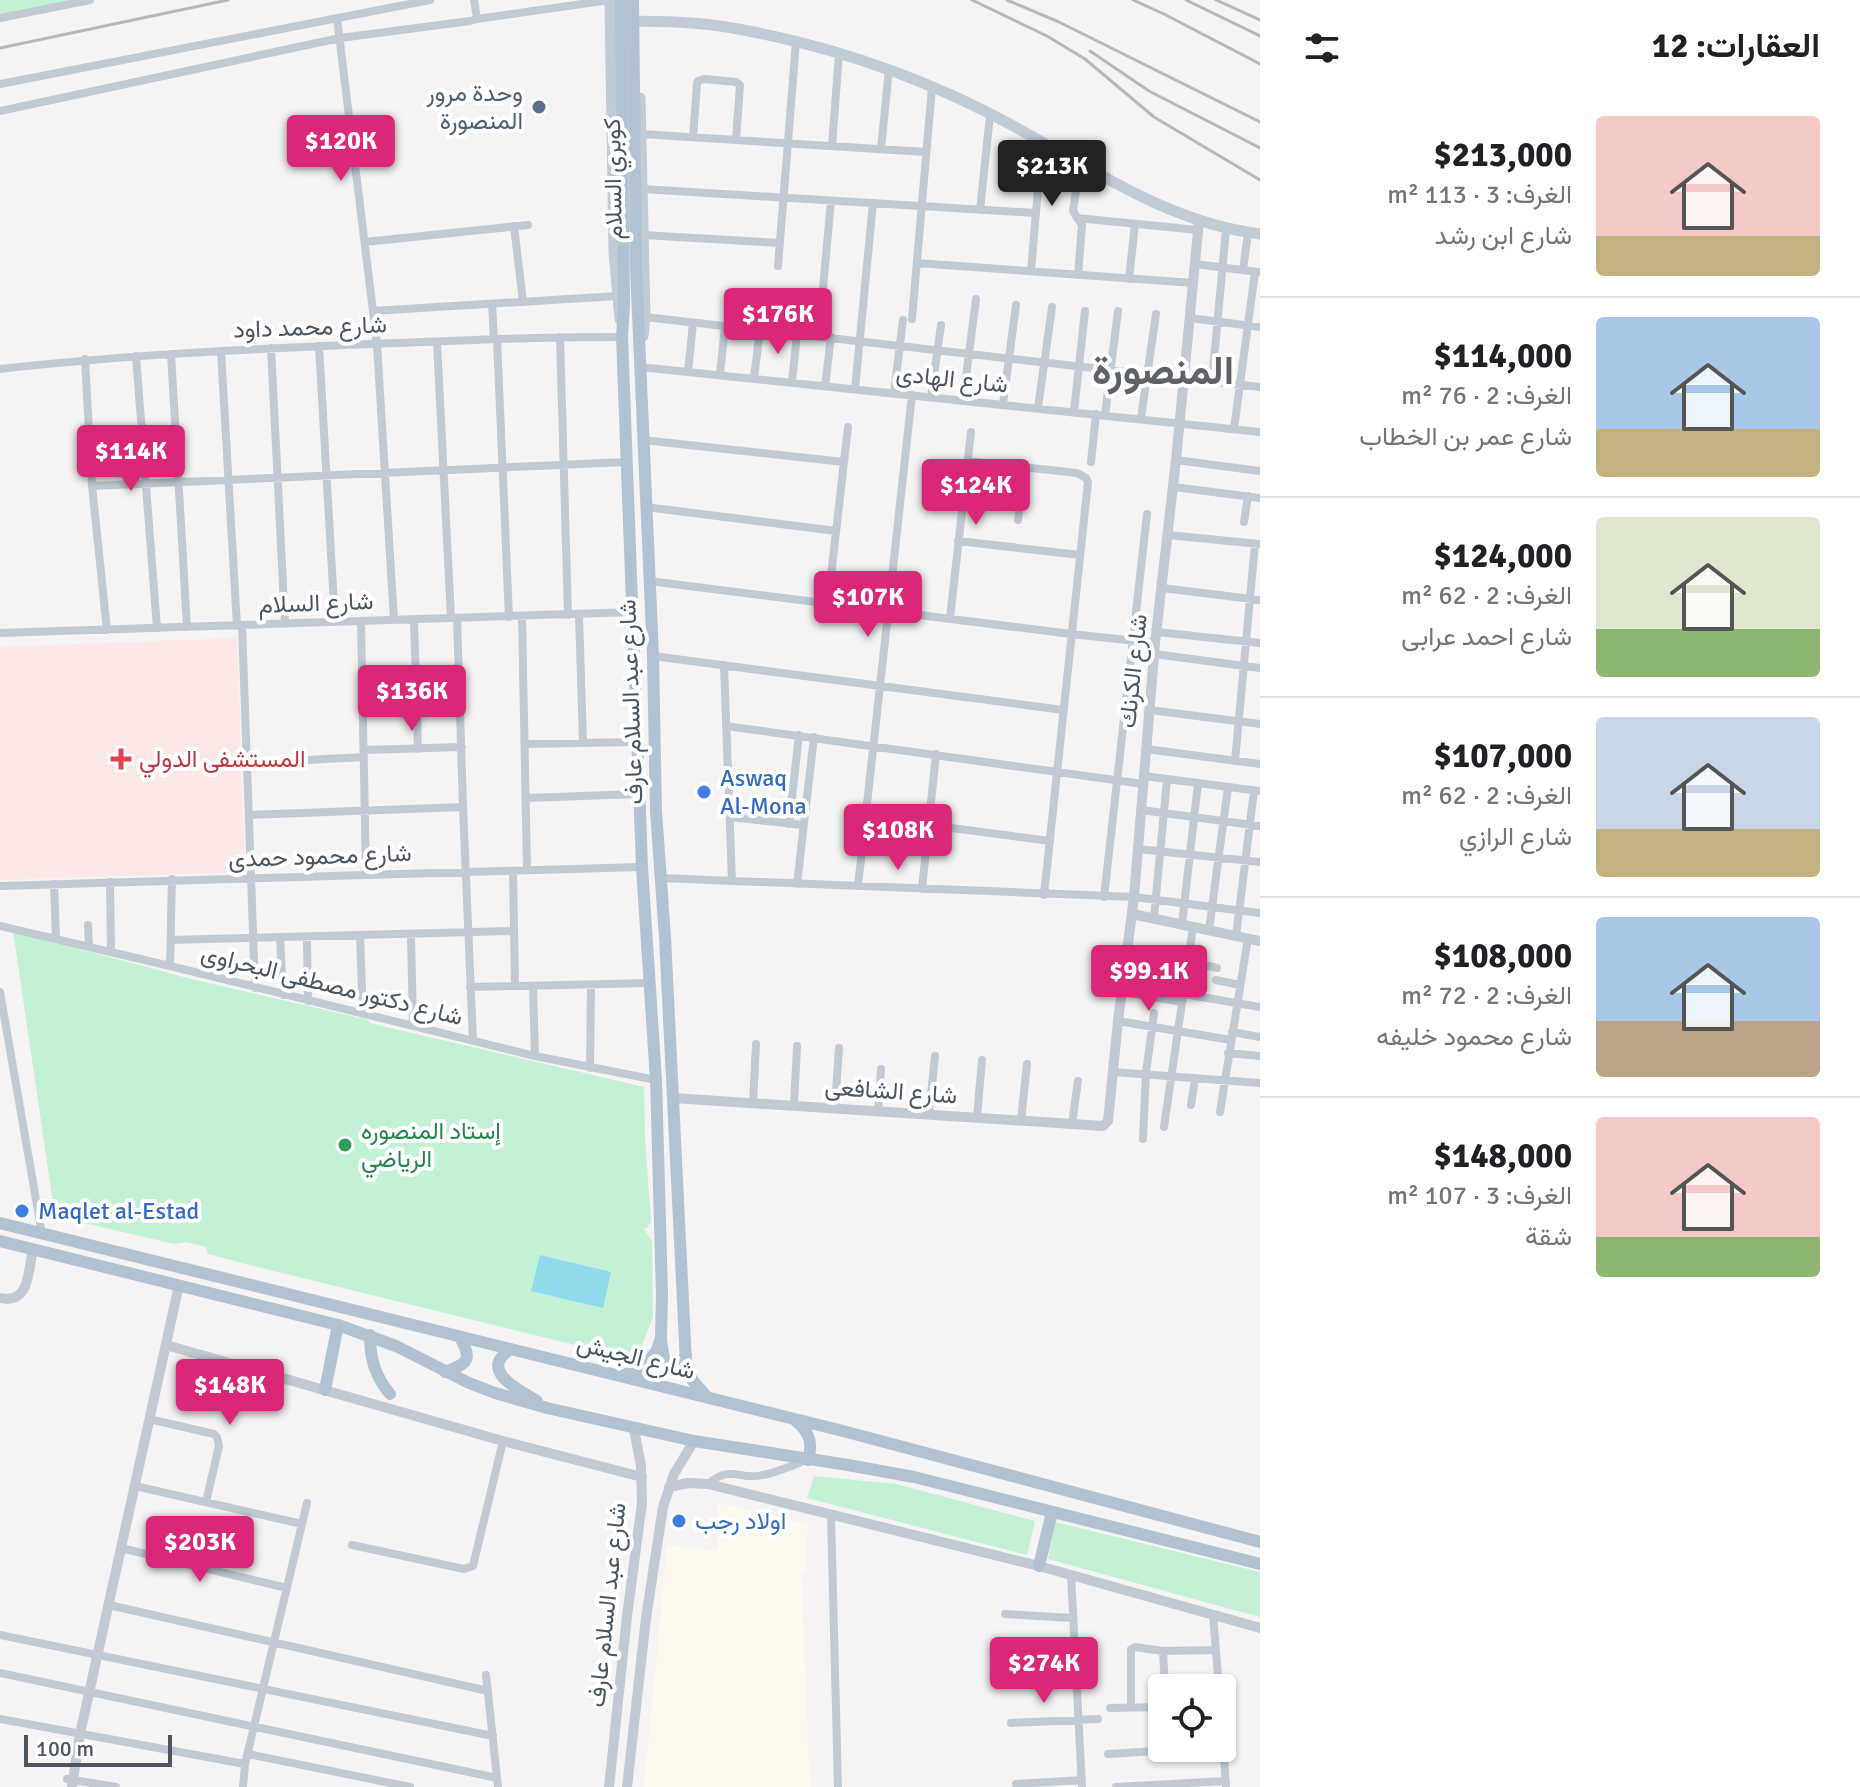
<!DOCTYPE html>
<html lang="ar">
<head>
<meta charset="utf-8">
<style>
  :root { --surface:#fff; --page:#f2f2f2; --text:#202124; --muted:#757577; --line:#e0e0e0; --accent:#db2777 }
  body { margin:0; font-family:Signika,Vazirmatn,sans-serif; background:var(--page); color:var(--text); direction:rtl; height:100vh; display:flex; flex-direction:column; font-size:30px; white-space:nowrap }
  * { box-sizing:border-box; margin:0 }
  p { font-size:26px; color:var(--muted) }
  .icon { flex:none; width:44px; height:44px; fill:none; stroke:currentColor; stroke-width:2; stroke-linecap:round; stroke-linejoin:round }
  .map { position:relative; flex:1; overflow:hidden; direction:ltr }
  .drawer { display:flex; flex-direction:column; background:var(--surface); width:600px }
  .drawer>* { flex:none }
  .buttons { position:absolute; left:1148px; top:1674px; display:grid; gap:16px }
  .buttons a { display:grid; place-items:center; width:88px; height:88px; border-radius:8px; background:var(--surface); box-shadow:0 2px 6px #0004; font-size:40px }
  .scale { position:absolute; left:24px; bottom:20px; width:148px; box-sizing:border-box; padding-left:8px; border:4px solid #4a5661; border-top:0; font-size:22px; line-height:28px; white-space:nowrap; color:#4a5661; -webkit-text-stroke:6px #fff; paint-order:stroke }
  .price { position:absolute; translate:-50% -68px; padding:0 18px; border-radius:8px; background:var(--accent); color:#fff; font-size:26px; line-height:52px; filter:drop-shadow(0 2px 4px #0008) }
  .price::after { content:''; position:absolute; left:50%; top:48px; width:24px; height:18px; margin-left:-12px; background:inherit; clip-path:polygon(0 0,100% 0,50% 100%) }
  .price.current { background:#222; color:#fff }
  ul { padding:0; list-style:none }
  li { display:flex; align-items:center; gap:24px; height:200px; padding:0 40px }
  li+li { border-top:2px solid var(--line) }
  li span { display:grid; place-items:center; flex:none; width:224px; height:160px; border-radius:8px; color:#555 }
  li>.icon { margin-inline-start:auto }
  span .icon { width:96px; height:96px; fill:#fffc; stroke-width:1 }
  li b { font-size:34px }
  h2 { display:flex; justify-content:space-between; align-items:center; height:96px; padding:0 40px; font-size:34px }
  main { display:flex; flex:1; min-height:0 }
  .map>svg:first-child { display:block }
</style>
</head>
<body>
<main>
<section class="drawer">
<h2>العقارات: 12<svg class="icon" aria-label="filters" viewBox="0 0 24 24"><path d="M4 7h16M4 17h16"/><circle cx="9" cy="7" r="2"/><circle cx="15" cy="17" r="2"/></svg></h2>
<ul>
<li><span style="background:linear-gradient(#f6c9c9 75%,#c2b280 0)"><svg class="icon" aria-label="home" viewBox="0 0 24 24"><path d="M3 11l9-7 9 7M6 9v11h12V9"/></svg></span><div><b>$213,000</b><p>الغرف: 3 · 113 m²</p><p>شارع ابن رشد</p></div></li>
<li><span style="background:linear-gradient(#a9c7e8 70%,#c2b280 0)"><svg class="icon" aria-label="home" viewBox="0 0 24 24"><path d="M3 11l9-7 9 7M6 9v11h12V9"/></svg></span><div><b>$114,000</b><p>الغرف: 2 · 76 m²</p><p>شارع عمر بن الخطاب</p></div></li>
<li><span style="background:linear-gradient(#dfe7d0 70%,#8fb573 0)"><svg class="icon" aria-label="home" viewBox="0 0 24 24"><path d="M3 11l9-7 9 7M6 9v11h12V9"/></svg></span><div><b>$124,000</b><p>الغرف: 2 · 62 m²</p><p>شارع احمد عرابى</p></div></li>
<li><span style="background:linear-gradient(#c9d6e8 70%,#c2b280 0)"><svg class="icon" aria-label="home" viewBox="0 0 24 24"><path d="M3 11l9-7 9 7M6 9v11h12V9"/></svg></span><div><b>$107,000</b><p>الغرف: 2 · 62 m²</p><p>شارع الرازي</p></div></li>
<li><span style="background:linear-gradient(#a9c7e8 65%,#b9a48a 0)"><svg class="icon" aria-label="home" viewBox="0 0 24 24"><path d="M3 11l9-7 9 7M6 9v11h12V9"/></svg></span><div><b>$108,000</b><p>الغرف: 2 · 72 m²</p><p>شارع محمود خليفه</p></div></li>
<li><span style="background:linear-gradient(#f6c9c9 75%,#8fb573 0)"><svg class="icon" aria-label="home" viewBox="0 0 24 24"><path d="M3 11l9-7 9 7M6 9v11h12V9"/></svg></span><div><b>$148,000</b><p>الغرف: 3 · 107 m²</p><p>شقة</p></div></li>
</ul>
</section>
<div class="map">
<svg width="1260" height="1787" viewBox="0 0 1260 1787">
  <rect width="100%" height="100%" fill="#f5f3f3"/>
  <path fill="#fdf9ef" d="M 717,1503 L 808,1525 L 805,1570 L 801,1572 L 810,1787 L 644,1787 L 667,1546 L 717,1550 Z"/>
  <path fill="#fce8e6" d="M 237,638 L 245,872 L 0,880 L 0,647 Z"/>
  <path fill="#c3f1d5" d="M 0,0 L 94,0 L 0,20 Z
    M 13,931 L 191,979 L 369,1020 L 369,1023 L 644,1087 L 645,1139 L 651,1221 L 647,1228 L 643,1228 L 652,1241 L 653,1317 L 641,1347 L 620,1356 L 266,1269 L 208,1254 L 206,1247 L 186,1242 L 174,1244 L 55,1216 Z
    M 814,1476 L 896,1484 L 1035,1521 L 1027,1555 L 807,1498 Z
    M 1055,1522 L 1260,1572 L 1260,1617 L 1048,1559 Z"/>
  <path fill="#90daee" d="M 540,1255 L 611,1272 L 603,1308 L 531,1291 Z"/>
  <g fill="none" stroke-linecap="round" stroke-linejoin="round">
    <path stroke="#c1cad2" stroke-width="8" d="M 0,18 L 90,0
      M 337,18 L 377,344 L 394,620
      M 477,19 L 610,0
      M 0,84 L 430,0
      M 0,111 L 340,38 L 470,21 L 477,19 L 474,0
      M 641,134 L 926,152
      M 693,137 L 697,84 L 698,81 L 704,79 L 736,82 L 740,85 L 736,140
      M 832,146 L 839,53
      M 881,149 L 889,69
      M 642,189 L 1036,213
      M 980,210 L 990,115
      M 1077,218 L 1198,230
      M 514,226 L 523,302
      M 643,235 L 779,243
      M 365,242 L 528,225
      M 917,263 L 1194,283
      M 1195,264 L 1258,272
      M 778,266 L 796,42
      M 1243,270 L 1248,233
      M 1031,271 L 1042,142
      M 1078,275 L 1082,225 L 1073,211 L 1080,164
      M 1129,279 L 1135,224
      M 492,304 L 494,339
      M 821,310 L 831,201
      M 373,311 L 617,296
      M 645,317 L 1260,387
      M 1190,318 L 1260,327
      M 912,319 L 932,87
      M 560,337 L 568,615
      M 497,339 L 509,617
      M 437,342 L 451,618
      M 319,346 L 335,622
      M 271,348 L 285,624
      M 221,351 L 237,626
      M 171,354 L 187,627
      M 136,356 L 157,628
      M 85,359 L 92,486 L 107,630
      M 640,367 L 1260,432
      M 0,369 C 124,355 248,349 372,344 C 455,341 539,336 622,337
      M 688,372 L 693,323
      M 720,375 L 725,326
      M 754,378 L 760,330
      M 1212,381 L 1226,229
      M 792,382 L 797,334
      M 825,386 L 831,337
      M 855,389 L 873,203
      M 894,393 L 903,320
      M 931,397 L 941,325
      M 963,400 L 976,299
      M 1003,404 L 1016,305
      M 1038,408 L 1052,307
      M 1074,411 L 1085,311
      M 1105,415 L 1118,311
      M 1141,418 L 1156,314
      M 1234,429 L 1255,272
      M 643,440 L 844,462
      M 1176,460 L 1260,471
      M 967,461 L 1077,473 L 1086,478 L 1088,482 L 1044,895
      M 1091,462 L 1096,414
      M 92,486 L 627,462
      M 1174,487 L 1260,498
      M 646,507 L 836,531
      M 1018,520 L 1024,467
      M 1244,522 L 1248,496
      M 1168,535 L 1259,544
      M 958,541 L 1080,555
      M 649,581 L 1071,634 L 1155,643
      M 1162,588 L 1260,600
      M 828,602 L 848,427
      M 579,614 L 583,743
      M 522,616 L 527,870
      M 457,618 L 463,807 L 473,1041
      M 950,618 L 971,432
      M 414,620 L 418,749
      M 361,621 L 366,874
      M 242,625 L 255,988
      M 1157,632 L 1260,643
      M 0,633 L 632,612
      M 1154,654 L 1260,668
      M 653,656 L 1063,710
      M 724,665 L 732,881
      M 1150,710 L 1260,724
      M 726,726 L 1143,784
      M 525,744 L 637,742
      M 1146,749 L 1260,764
      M 364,750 L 462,747
      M 1235,761 L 1255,544
      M 247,763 L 364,757
      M 1144,776 L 1260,791
      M 526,798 L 639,794
      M 1141,810 L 1260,826
      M 249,815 L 463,807
      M 730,817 L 803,825
      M 789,824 L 799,735
      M 929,825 L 1050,841
      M 1138,849 L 1260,862
      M 513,871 L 515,986
      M 661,878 L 1134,897 L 1260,913
      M 110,882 L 111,952
      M 54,884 L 56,939
      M 797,884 L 814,737
      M 0,886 C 214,878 428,874 642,867
      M 858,886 L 912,395
      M 922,889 L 936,754
      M 1104,897 L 1147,514
      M 1154,918 L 1167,779
      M 1182,924 L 1198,783
      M 88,925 L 89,947
      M 0,926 L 170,966 L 535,1056 L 656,1080
      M 1209,930 L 1228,787
      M 411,934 L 413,1026
      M 360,936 L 363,1014
      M 1236,936 L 1254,791
      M 280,937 L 283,995
      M 307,937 L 308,1001
      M 171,940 L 514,931
      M 1126,961 L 1187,972
      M 1188,961 L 1217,968
      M 170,966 L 172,879
      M 1216,980 L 1240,985
      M 533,986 L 535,1056
      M 470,987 L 649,983
      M 0,992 L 42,1234
      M 1122,992 L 1182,1002
      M 1184,994 L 1260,1007
      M 1118,1021 L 1231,1040
      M 1232,1032 L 1260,1037
      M 1228,1053 L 1260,1056
      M 590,1068 L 591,985
      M 1113,1072 L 1260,1083
      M 753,1103 L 756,1044
      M 794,1105 L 797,1046
      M 1191,1105 L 1195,1078
      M 835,1108 L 839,1048
      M 878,1111 L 881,1069
      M 1220,1112 L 1248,938
      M 929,1114 L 935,1056
      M 977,1117 L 982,1060
      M 1021,1120 L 1027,1064
      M 1072,1124 L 1078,1081
      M 1164,1127 L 1193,927
      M 1143,1139 L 1146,1073 L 1154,1013
      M 149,1419 L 214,1434 L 217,1437 L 219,1446 L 206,1502
      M 708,1484 C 731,1464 740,1481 763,1475 C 778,1472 793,1465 807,1460
      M 135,1486 L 302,1524
      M 831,1515 L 838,1787
      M 352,1545 L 464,1569 L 473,1566 L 503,1441
      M 121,1548 L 287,1588
      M 1071,1575 L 1082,1787
      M 109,1605 L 488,1691
      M 1005,1614 L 1073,1618
      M 1213,1615 L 1219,1688
      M 0,1635 L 493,1736
      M 1163,1651 L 1165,1688
      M 1004,1665 L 1076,1663
      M 0,1673 L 497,1778
      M 486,1675 L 498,1787
      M 1131,1706 L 1131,1649 L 1135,1647 L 1163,1651 L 1216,1650
      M 1110,1708 L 1162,1707
      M 0,1719 L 245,1764
      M 1011,1723 L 1098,1719
      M 1222,1727 L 1226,1787
      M 248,1754 L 410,1787
      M 1108,1754 L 1205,1748
      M 67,1779 L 116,1787
      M 1016,1784 L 1082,1780
      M 243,1787 L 245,1764 L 307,1503
      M 1116,1787 L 1226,1781"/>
    <path stroke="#c1cad2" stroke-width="10" d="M 1132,914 L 1260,941
      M 673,1098 L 1103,1126 L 1108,1121 L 1118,1021 L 1134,897 L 1155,643 L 1176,460 L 1199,221
      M 0,1298 C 30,1305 28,1271 33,1249
      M 166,1345 L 503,1441 L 642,1477
      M 669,1487 L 688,1483 L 708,1484 L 1039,1566 L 1260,1628
      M 72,1787 L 80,1734 L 179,1285
      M 609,1787 L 627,1616 L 642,1503 L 641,1466 L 634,1429
      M 627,1787 L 646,1618 L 663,1507 L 674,1474 L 694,1441"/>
    <path stroke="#c1cbd6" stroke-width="11" d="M 610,0 L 614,252 L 620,319
      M 611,21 C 653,21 696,21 738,29 C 836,47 930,80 1017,128 C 1094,170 1170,223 1260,234
      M 640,98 L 645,317 L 643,336"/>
    <path stroke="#b3c2d1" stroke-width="12" d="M 633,0 L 636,268 L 653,656 L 656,811 L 665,937 L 686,1362 L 693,1381 L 707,1397
      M 0,1223 L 843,1431 L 1260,1542
      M 0,1241 L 338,1325 L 396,1346 L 469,1383 L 495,1393 L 547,1408 L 694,1441 L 848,1465 L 914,1477 L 1260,1564
      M 370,1335 C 370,1359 375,1376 390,1394
      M 661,1341 L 664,1359 L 669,1366 L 679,1366 L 686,1355
      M 511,1349 C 477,1370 519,1390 537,1401
      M 445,1372 C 469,1363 472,1360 460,1337
      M 621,1376 L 645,1367 L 657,1350 L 661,1338 L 662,1294 L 656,1080 L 642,867 L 622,337 L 624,305 L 621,0
      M 325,1390 L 338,1325
      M 796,1421 C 810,1432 813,1444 808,1460
      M 1039,1566 L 1052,1512"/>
    <path stroke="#b5b8bd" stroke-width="3" d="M 972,0 L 1047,36 L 1085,59 L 1154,117 L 1260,180
      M 1007,0 L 1059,22 L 1260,122
      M 1133,0 L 1164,14 L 1260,64
      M 1186,0 L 1260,36
      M 1216,0 L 1260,20
      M 0,48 L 228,0
      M 1090,51 L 1149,91 L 1260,148"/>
  </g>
  <circle fill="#5c6f8a" stroke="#fff" stroke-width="3" cx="539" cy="107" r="8"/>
  <path fill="#e0444e" stroke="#fff" stroke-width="3" d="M117 747h8v8h8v8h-8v8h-8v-8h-8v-8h8z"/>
  <g fill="#3f7fe0" stroke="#fff" stroke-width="3">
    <circle cx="704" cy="792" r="8"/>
    <circle cx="22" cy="1211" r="8"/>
    <circle cx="679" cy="1521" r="8"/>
  </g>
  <circle fill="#2e9e5b" stroke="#fff" stroke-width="3" cx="345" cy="1145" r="8"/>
  <g text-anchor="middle" stroke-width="8" stroke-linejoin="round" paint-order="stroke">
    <g font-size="24" fill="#4e5e75" stroke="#fff" text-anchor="end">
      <text x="523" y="101">وحدة مرور<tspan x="523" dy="28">المنصورة</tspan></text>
    </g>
    <g font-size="24" fill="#4a5661" stroke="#fff">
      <text transform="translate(613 179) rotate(-91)" y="8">كوبري السلام</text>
      <text transform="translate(310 327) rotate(-2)" y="8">شارع محمد داود</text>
      <text transform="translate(952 379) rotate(6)" y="8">شارع الهادى</text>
      <text transform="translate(316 603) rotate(-2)" y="8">شارع السلام</text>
      <text transform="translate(1133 671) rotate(-84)" y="8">شارع الكرنك</text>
      <text transform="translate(631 702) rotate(-92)" y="8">شارع عبد السلام عارف</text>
      <text transform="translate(320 856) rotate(-2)" y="8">شارع محمود حمدى</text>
      <text transform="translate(332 985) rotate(14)" y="8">شارع دكتور مصطفى البحراوى</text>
      <text transform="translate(891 1091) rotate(4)" y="8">شارع الشافعى</text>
      <text transform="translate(636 1357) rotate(14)" y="8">شارع الجيش</text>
      <text transform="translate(607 1605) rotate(-84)" y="8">شارع عبد السلام عارف</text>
    </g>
    <g font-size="24" fill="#be3a42" stroke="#fff" text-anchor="start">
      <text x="139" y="767">المستشفى الدولي</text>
    </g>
    <g font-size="24" fill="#366cbe" stroke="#fff" text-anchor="start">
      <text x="720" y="786">Aswaq<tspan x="720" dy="28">Al-Mona</tspan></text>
      <text x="38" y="1219">Maqlet al-Estad</text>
      <text x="695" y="1529">اولاد رجب</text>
    </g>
    <g font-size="24" fill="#27864d" stroke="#fff" text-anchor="start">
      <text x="361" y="1139">إستاد المنصوره<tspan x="361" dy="28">الرياضي</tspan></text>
    </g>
    <g font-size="40" font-weight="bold" fill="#5f6368" stroke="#fff">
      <text x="1163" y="384">المنصورة</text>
    </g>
  </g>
</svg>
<div class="buttons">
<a><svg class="icon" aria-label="locate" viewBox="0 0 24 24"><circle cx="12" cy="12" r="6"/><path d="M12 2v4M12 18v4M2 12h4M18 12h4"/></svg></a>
</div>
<div class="scale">100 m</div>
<b class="price" style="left:341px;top:183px">$120K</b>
<b class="price current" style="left:1052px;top:208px">$213K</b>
<b class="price" style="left:778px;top:356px">$176K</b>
<b class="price" style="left:131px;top:493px">$114K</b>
<b class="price" style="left:976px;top:527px">$124K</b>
<b class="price" style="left:868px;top:639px">$107K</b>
<b class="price" style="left:412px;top:733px">$136K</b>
<b class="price" style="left:898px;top:872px">$108K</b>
<b class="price" style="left:1149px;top:1013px">$99.1K</b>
<b class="price" style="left:230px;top:1427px">$148K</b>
<b class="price" style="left:200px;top:1584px">$203K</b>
<b class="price" style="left:1044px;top:1705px">$274K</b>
</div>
</main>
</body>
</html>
